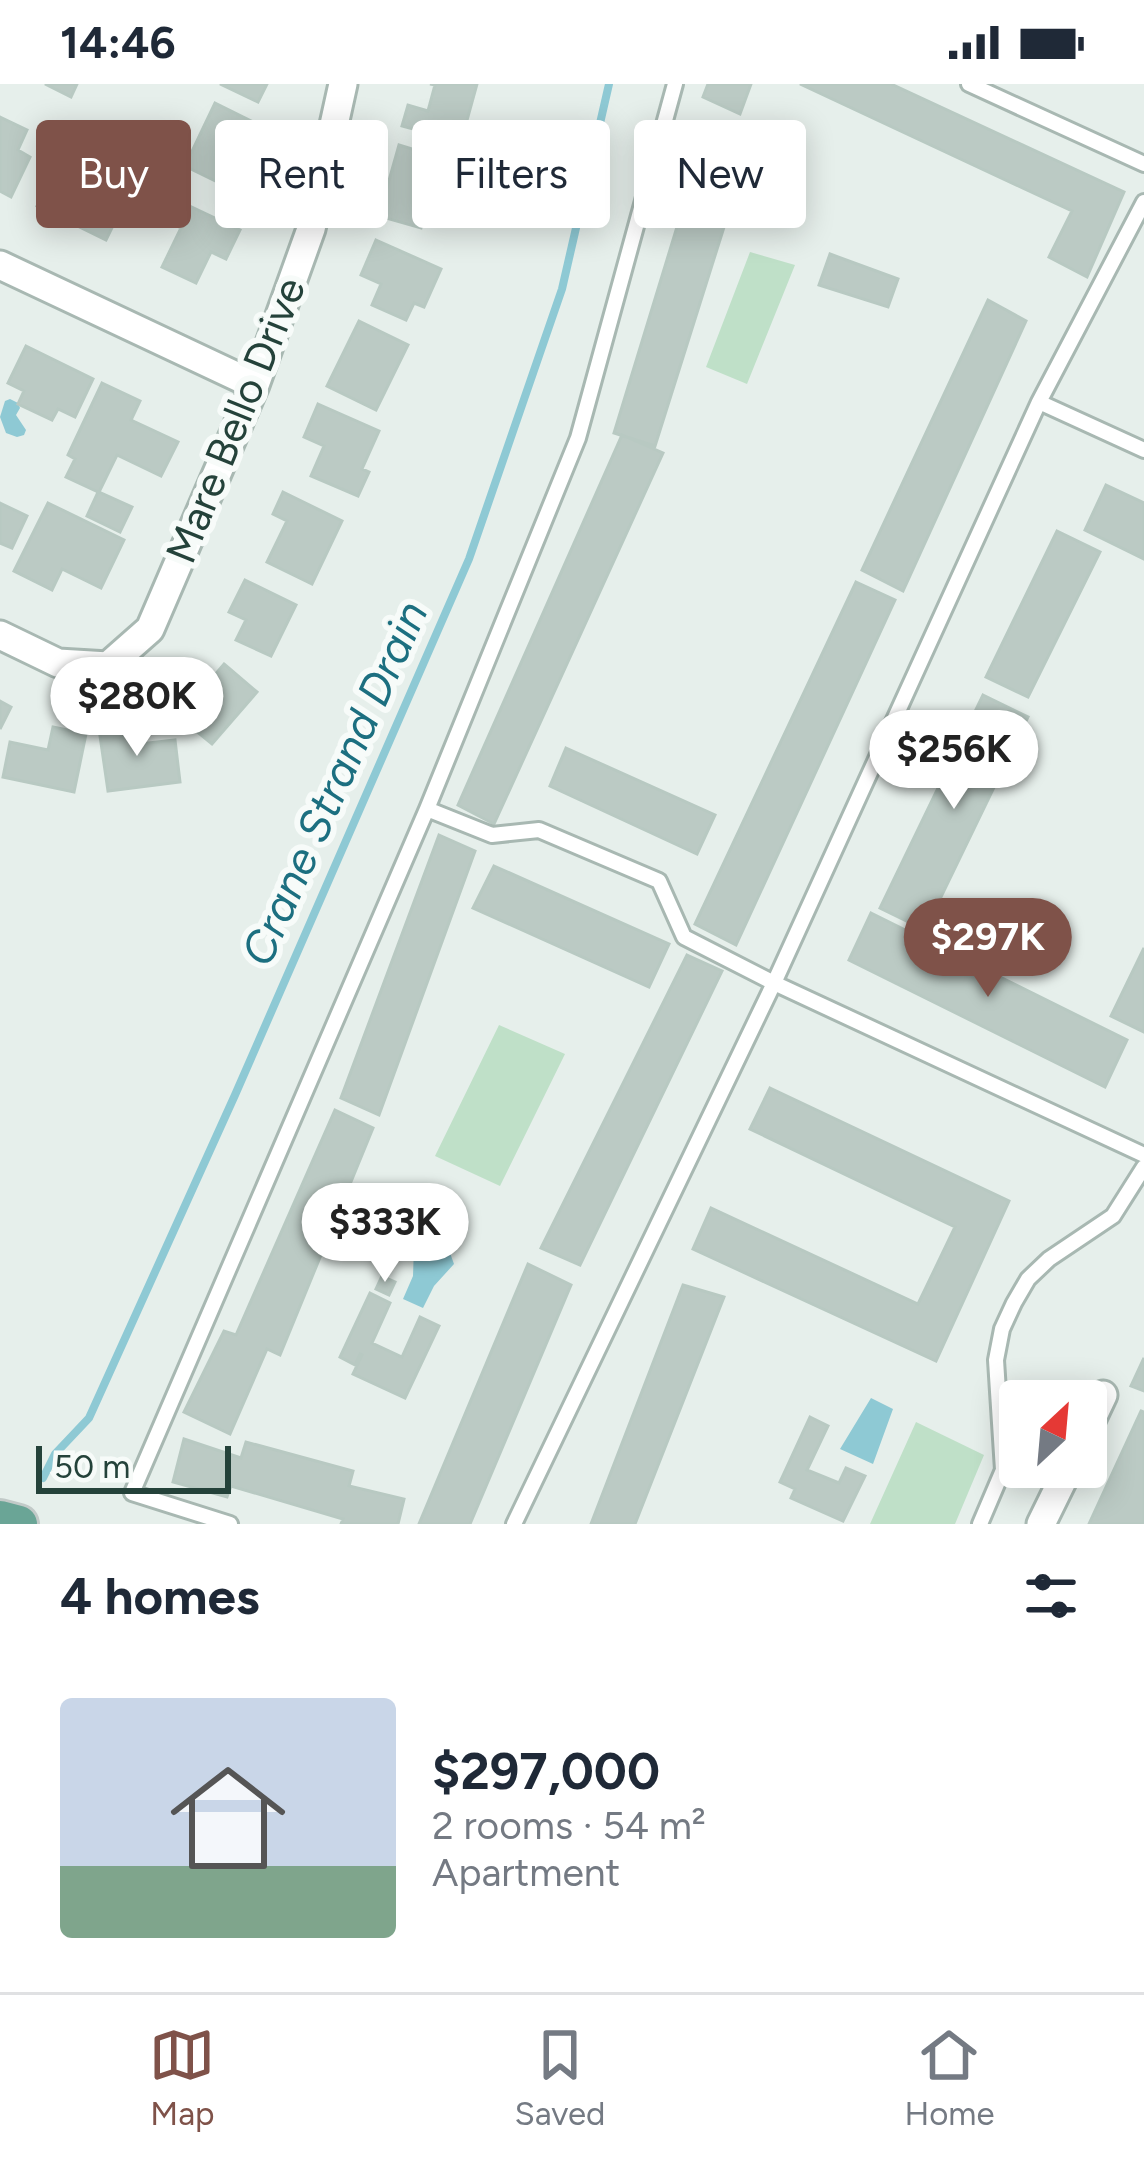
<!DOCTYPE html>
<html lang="en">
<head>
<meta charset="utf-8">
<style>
  :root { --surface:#fff; --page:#f6f6f7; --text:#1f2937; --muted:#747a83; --line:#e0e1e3; --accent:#7f5249 }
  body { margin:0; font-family:Figtree,sans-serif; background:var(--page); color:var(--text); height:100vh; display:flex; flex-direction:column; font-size:45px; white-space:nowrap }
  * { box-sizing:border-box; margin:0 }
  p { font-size:39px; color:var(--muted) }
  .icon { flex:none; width:66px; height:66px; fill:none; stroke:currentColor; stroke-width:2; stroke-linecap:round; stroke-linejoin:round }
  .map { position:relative; height:1440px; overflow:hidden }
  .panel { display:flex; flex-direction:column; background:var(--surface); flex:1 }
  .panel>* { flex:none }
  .hud { position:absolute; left:36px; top:36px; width:1074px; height:108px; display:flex; gap:24px }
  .needle { width:78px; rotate:26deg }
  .tools { position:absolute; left:999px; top:1296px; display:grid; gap:24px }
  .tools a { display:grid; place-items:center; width:108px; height:108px; border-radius:12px; background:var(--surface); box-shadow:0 6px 30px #0003; font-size:60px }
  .scale { position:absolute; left:36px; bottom:30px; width:195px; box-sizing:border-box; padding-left:12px; border:6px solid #24423a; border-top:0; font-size:33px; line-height:42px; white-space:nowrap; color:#24423a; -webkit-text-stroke:9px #f7fbf9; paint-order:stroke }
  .price { position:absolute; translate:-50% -102px; padding:0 27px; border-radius:42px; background:#fff; color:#222; font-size:39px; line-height:78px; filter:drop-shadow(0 3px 6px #0008) }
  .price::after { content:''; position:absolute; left:50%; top:72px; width:36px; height:27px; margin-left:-18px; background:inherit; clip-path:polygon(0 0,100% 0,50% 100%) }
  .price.current { background:var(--accent); color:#fff }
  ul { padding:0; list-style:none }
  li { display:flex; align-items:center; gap:36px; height:300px; padding:0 60px }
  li+li { border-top:3px solid var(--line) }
  li span { display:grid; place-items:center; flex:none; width:336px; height:240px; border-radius:12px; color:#555 }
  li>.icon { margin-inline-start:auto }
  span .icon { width:144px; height:144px; fill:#fffc; stroke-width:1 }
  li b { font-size:51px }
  h2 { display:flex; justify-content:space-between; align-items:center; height:144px; padding:0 60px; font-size:51px }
  .pill { padding:0 42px; border-radius:12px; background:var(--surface); box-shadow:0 6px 30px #0003; font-size:42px; line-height:108px }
  .pill.current { background:var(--accent); color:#fff }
  .status { display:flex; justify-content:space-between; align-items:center; height:84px; padding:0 60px; background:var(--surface); direction:ltr }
  .status svg { height:33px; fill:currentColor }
  .tabs { display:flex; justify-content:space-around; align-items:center; height:168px; border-top:3px solid var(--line); background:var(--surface); font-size:33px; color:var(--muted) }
  .tabs a { display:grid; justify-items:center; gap:6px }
  .tabs .current { color:var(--accent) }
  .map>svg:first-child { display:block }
</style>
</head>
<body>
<div class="status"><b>14:46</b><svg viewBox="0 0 49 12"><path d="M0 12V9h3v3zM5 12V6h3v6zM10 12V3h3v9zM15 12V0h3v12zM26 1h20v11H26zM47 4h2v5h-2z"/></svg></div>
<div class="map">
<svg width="1144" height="1440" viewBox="0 0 1144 1440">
  <rect width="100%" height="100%" fill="#e6efeb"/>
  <path fill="#bfe0c8" d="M 750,168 L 795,181 L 747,300 L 706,283 Z
    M 499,941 L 565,970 L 500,1102 L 435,1072 Z
    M 916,1338 L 984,1371 L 955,1440 L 870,1440 Z"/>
  <path fill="#8ec9d4" d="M 10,315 L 18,319 L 20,324 L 16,331 L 26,346 L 24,351 L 17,353 L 6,349 L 0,333 L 5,317 Z
    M 1028,824 L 1053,838 L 1042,864 L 1044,871 L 1018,859 L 1029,833 Z
    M 426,1158 L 450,1169 L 454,1180 L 434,1202 L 423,1224 L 403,1215 L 413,1192 L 414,1162 Z
    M 871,1314 L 893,1325 L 873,1380 L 840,1365 Z"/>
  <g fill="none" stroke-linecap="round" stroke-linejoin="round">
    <path stroke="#8ec9d4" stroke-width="8" d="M 43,1394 L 55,1370 L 89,1334 L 235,1011 L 469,475 L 562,205 L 609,0"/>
  </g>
  <path fill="#bbcac4" stroke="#b8c9c2" stroke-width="3" d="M 45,0 L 77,0 L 71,13 Z
    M 220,0 L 267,0 L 258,18 Z
    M 430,0 L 477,0 L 461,58 L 402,42 L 408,21 L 428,27 L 435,1 Z
    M 708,0 L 751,0 L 740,30 L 703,13 Z
    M 800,0 L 891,0 L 1124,108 L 1087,193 L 1049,173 L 1072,127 Z
    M 215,19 L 255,39 L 235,79 L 252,88 L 242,110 L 185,82 Z
    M 0,33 L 27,46 L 18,66 L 30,73 L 11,113 L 0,107 Z
    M 399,61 L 438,73 L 432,93 L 450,98 L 441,130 L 426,126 L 421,144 L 379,132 Z
    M 699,71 L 742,86 L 655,362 L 614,349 Z
    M 56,84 L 125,117 L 106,156 L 37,122 Z
    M 179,117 L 240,146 L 226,175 L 211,168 L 196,199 L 162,183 L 181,144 L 169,138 Z
    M 376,156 L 441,185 L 424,223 L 414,219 L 406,236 L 372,221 L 381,200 L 361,191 Z
    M 830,170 L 898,195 L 888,223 L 819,201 Z
    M 988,216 L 1026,237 L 903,507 L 862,486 Z
    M 359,237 L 408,261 L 376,326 L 327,302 Z
    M 26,262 L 93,295 L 75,333 L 58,325 L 52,336 L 18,320 L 24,307 L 8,299 Z
    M 102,299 L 140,317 L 131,336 L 178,358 L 161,392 L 117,371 L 99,408 L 132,423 L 120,448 L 87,432 L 98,408 L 66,393 L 75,375 L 68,371 Z
    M 318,320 L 379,347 L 362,385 L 369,388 L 358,412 L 311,392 L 324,362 L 304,353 Z
    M 622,351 L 663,369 L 494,740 L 458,721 Z
    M 1106,401 L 1144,419 L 1144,475 L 1085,446 Z
    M 283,408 L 342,437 L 312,500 L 267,478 L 287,437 L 273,430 Z
    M 0,419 L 27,432 L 12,464 L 0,459 Z
    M 48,419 L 124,456 L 101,504 L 62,485 L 52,506 L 14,487 Z
    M 1057,447 L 1100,468 L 1028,613 L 986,593 Z
    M 245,496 L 296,521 L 271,572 L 236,556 L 246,536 L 229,528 Z
    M 856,498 L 895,516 L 736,861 L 695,840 Z
    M 224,580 L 257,608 L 212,660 L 179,633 Z
    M 983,611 L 1028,633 L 925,846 L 880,824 Z
    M 0,617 L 11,623 L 0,645 Z
    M 137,639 L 140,660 L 175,656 L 180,698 L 108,707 L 99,645 Z
    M 53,643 L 86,650 L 74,708 L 3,693 L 10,658 L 48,666 Z
    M 566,664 L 715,731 L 697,770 L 550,702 Z
    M 439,751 L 475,767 L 379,1031 L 341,1014 Z
    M 494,782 L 669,860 L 649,903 L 473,824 Z
    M 871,829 L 1127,956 L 1105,1003 L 849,876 Z
    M 1144,864 L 1144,948 L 1111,932 Z
    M 687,871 L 722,887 L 580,1181 L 541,1164 Z
    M 770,1004 L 1009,1117 L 936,1277 L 693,1165 L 711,1124 L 918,1220 L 955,1143 L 750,1045 Z
    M 335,1026 L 373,1044 L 280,1271 L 267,1265 L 230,1350 L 184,1328 L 224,1247 L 236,1251 Z
    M 392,1141 L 405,1146 L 398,1162 L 385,1157 Z
    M 528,1180 L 571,1201 L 470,1440 L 419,1440 Z
    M 382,1192 L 395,1198 L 389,1211 L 376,1205 Z
    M 683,1201 L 724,1213 L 635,1440 L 591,1440 Z
    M 370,1209 L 390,1219 L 372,1259 L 402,1273 L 420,1233 L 439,1242 L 405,1314 L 353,1290 L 362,1271 L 360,1270 L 355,1281 L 340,1273 Z
    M 1144,1274 L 1144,1307 L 1131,1302 Z
    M 1141,1327 L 1144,1328 L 1144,1440 L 1089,1440 Z
    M 810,1333 L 828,1342 L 807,1386 L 839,1399 L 846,1384 L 865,1392 L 843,1437 L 791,1414 L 795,1405 L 780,1398 Z
    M 184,1355 L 241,1374 L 246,1358 L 353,1387 L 349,1402 L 404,1415 L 398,1440 L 341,1440 L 343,1435 L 231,1402 L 227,1413 L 173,1398 Z"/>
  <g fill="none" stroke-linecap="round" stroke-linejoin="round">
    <defs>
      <path id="service" d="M 969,0 L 1144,80
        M 1039,318 L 1144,366
        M 427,725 L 492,751 L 539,746 L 659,797 L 684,853 L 774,899 L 1144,1071
        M 230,1440 L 132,1409 L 427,725 L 578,354 L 675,0
        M 514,1440 L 774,899 L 1039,318 L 1144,118
        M 980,1440 L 1003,1386 L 996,1276 L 1002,1245 L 1014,1219 L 1028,1195 L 1049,1175 L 1113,1132 L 1144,1083"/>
      <path id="minor" d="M 0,181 L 255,301
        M 0,551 L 58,579 L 108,582 L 150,545 L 255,301 L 311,145 L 343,0
        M 1086,1347 L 1103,1311
        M 1041,1440 L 1069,1383"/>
      <path id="primary" d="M 0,1435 L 19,1440"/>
    </defs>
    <use href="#service" stroke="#a8b8b2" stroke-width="20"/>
    <use href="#minor" stroke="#a8b8b2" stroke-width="33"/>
    <use href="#primary" stroke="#c2cac8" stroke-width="42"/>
    <use href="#service" stroke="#fff" stroke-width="14"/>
    <use href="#minor" stroke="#fff" stroke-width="27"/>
    <use href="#primary" stroke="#6aa596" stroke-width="36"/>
  </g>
  <g text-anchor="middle" stroke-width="12" stroke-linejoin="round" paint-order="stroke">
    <g font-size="42" fill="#24423a" stroke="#f7fbf9">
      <text transform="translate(235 336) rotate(-68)" y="15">Mare Bello Drive</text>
    </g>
    <g font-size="45" font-style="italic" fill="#1c6f80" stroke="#f7fbf9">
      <text transform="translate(334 699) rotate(-66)" y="16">Crane Strand Drain</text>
    </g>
  </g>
</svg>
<div class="tools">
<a><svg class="needle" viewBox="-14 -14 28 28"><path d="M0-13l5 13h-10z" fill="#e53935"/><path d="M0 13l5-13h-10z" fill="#747a83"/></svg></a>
</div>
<div class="scale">50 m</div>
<b class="price" style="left:137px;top:675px">$280K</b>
<b class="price" style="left:954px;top:728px">$256K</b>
<b class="price current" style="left:988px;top:916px">$297K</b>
<b class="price" style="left:385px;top:1201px">$333K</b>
<div class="hud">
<a class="pill current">Buy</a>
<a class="pill">Rent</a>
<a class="pill">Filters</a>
<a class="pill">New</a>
</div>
</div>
<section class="panel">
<h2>4 homes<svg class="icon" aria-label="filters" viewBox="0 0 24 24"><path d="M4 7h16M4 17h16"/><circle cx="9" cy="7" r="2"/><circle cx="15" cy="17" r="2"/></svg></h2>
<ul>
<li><span style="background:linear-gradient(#c9d6e8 70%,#7fa58c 0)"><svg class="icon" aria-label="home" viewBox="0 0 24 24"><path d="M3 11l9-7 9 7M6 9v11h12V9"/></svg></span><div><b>$297,000</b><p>2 rooms · 54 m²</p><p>Apartment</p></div></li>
</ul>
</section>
<nav class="tabs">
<a class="current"><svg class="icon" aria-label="map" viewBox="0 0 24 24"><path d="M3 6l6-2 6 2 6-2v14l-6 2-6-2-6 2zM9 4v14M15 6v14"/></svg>Map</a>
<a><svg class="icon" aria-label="saved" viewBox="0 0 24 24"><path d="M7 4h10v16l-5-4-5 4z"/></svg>Saved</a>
<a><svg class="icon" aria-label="home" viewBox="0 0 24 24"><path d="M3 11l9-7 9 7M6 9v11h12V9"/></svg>Home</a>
</nav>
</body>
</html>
